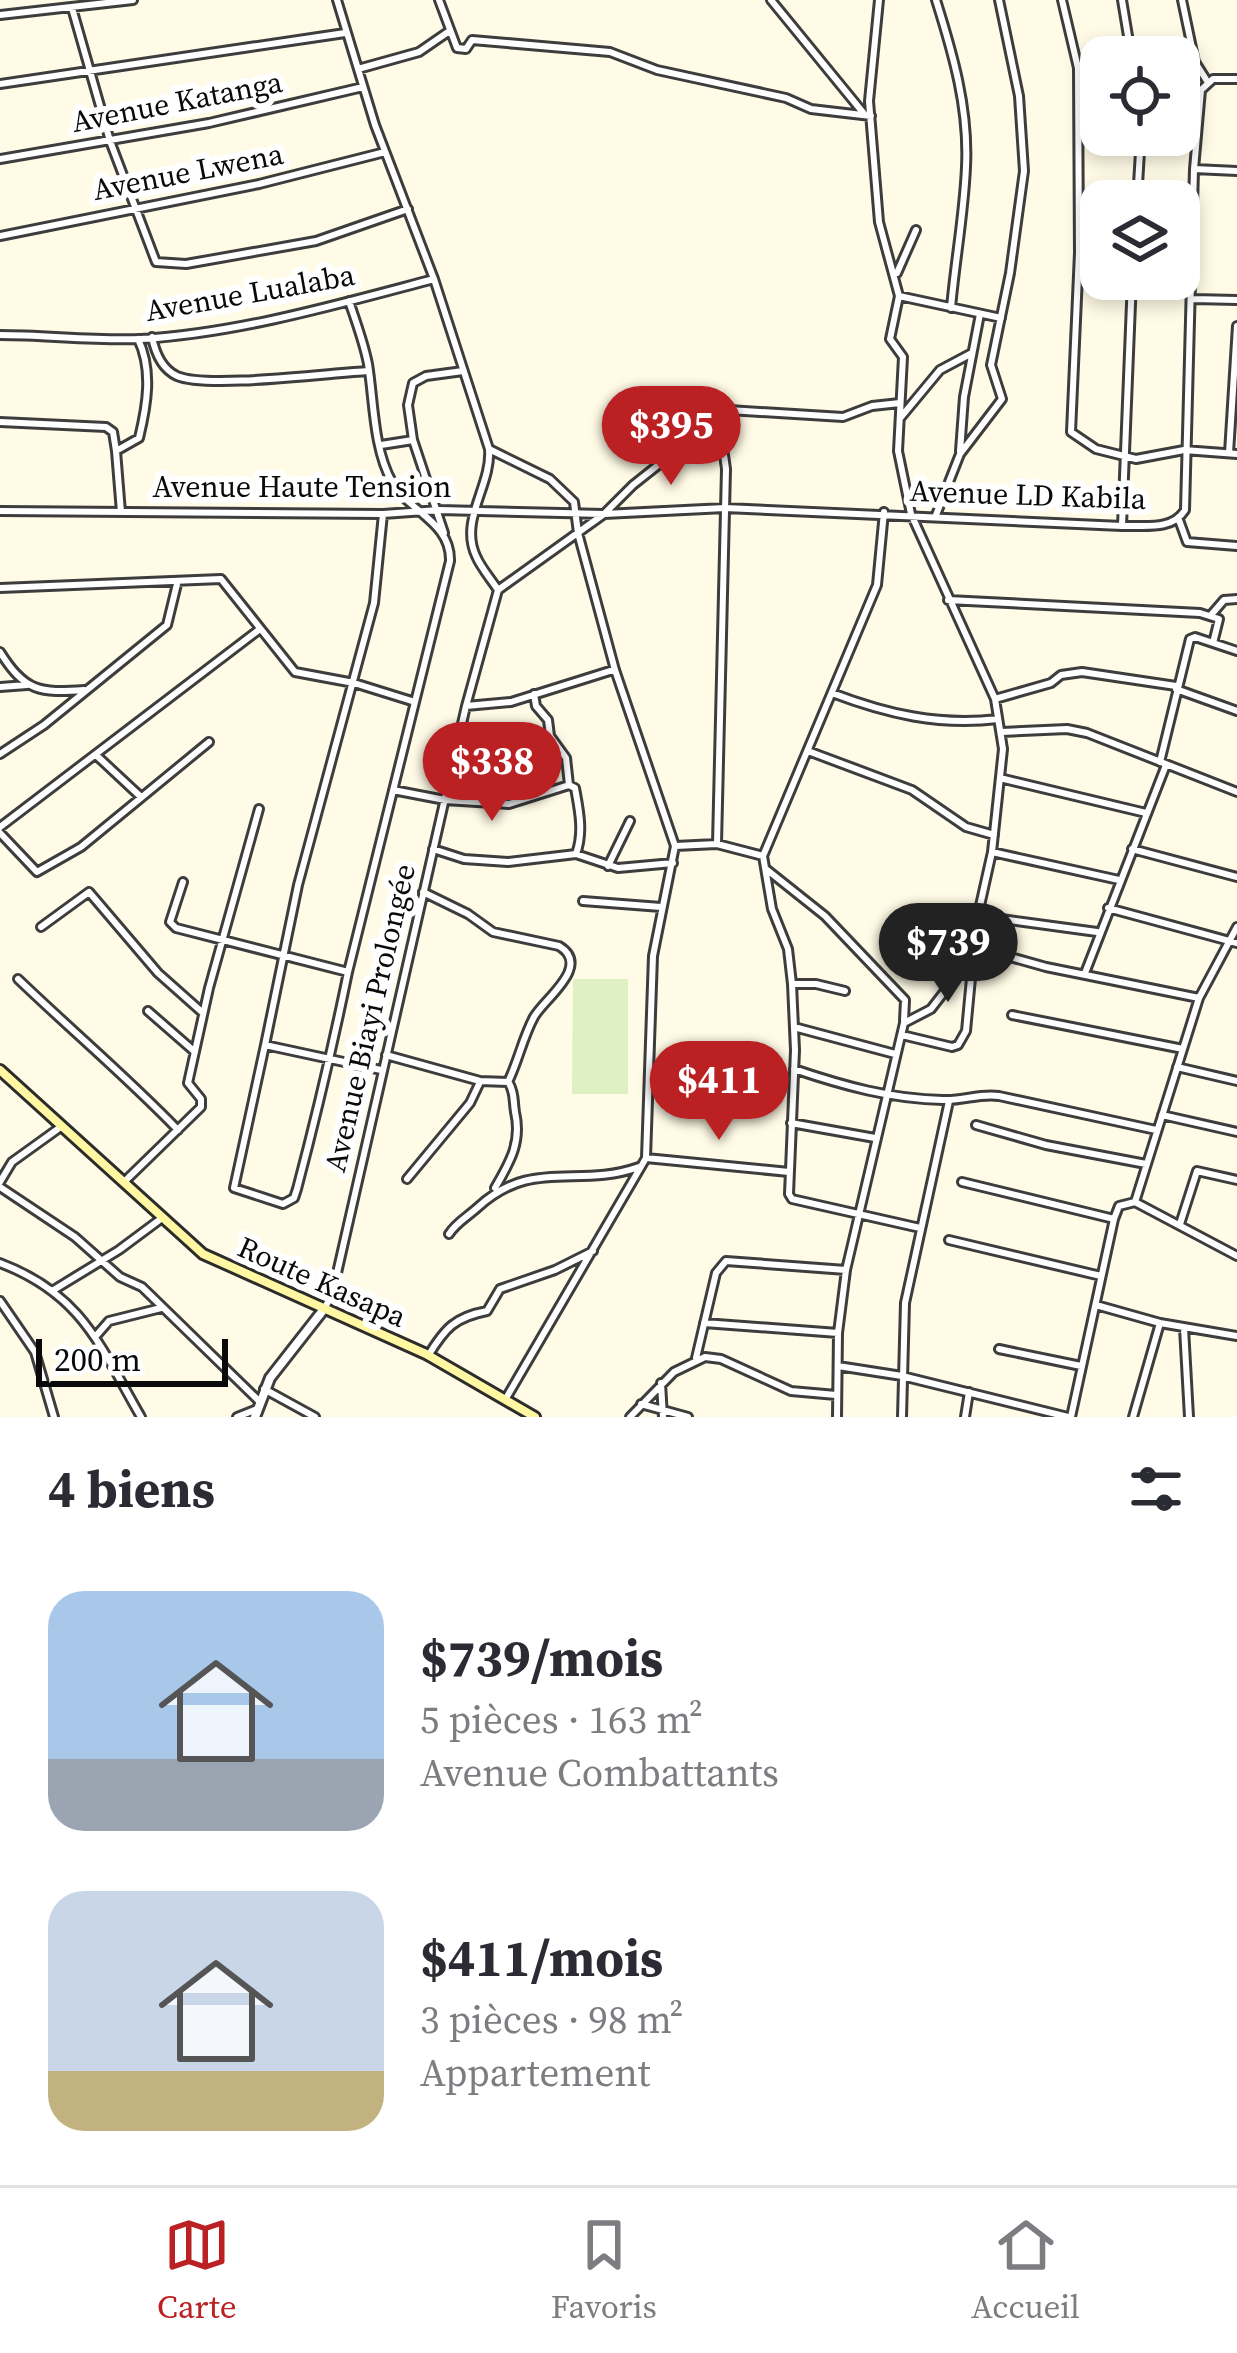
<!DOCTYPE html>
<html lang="fr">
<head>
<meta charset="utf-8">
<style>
  :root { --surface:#fff; --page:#f2f2f3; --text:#2b2b33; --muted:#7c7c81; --line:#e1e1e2; --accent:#bb2023 }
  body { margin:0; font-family:"Source Serif 4",serif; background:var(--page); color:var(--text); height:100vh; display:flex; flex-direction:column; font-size:45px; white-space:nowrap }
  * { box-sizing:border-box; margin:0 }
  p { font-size:39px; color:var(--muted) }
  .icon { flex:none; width:66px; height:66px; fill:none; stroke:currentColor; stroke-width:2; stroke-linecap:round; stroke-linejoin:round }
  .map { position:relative; height:1417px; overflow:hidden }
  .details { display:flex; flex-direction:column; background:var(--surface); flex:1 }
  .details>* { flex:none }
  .controls { position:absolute; left:1080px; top:36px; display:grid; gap:24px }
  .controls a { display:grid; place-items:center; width:120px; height:120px; border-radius:24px; background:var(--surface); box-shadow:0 6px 18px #0003; font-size:60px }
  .scale { position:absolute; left:36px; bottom:30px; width:192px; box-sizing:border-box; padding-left:12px; border:6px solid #0a0a0a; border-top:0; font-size:33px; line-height:42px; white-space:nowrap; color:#0a0a0a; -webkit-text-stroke:9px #fff; paint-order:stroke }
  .price { position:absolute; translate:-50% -102px; padding:0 27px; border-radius:42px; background:var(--accent); color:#fff; font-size:39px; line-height:78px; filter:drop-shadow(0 3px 6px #0008) }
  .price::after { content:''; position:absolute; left:50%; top:72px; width:36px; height:27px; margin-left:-18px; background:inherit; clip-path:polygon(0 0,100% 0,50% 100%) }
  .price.current { background:#222; color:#fff }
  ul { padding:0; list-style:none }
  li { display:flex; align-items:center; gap:36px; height:300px; padding:0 48px }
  li span { display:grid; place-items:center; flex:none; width:336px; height:240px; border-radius:36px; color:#555 }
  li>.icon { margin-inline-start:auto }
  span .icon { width:144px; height:144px; fill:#fffc; stroke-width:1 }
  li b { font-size:51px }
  h2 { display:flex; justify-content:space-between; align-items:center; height:144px; padding:0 48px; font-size:51px }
  .dock { display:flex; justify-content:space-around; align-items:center; height:168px; border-top:3px solid var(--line); background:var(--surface); font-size:33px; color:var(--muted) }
  .dock a { display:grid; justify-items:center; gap:6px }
  .dock .current { color:var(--accent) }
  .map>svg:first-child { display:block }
</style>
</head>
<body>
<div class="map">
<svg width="1237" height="1417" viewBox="0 0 1237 1417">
  <rect width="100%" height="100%" fill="#fffbe6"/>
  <path fill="#dff0c2" d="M 573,979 L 628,979 L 628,1094 L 572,1094 Z"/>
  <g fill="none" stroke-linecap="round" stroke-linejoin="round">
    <defs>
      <path id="minor" d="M 337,0 L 375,125 L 434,279 L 489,449 C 492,485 459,520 476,556 C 481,568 491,579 498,590
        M 439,0 L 457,48 L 466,49 L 472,40 L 610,52 L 657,70 L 786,98 L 811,109 L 871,116
        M 771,0 L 865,115
        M 936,0 C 953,54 969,109 966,167 C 964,214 955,262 951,308
        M 1062,0 L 1078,68 L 1079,253 L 1071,432 L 1096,449 L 1136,459 L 1184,450 L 1237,454
        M 1122,0 L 1130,48 L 1137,57
        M 1182,0 L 1195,62 L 1207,81
        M 72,8 L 110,141 L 156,262 L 186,264 L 316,241 L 408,209
        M 0,15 L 133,0
        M 1078,68 L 1096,52 L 1130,48
        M 358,69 L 419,52 L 448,32
        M 0,84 L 345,33
        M 0,159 L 209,123 L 363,87
        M 1194,169 L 1237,171
        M 1137,201 L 1141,135
        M 0,236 L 259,184 L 385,152
        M 897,273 L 916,230
        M 899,296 L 1001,318
        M 1193,299 L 1237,300
        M 349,301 C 356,322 364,343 368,364 C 374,401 373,448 392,482 C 409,512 451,522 450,561 L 348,972 C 333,1045 316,1117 297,1189 L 294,1198 L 283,1204 L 234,1188 L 265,1045 L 381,1070
        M 0,335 C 47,335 94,341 141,339 C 239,333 339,304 434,279
        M 152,337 C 155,352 162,369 177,376 C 207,389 329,373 368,371
        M 711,415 L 721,434 L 726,469 L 717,844
        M 901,417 L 940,370 L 972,353
        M 0,422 L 106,427 L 113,432 L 116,451
        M 413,440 L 408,405 L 413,383 L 426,376 L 463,371
        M 381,445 L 413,440 L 444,533
        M 489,449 L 550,479 L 574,502 L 578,533 L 615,670 L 675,846 L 653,956 L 646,1158 L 505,1400
        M 960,451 L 964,397 L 980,314
        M 1229,453 L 1237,326
        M 0,511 L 383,514 L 439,510 L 604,514 L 633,485 L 706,427 L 713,409 L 843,417 L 872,406 L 900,403
        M 121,512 L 116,451 L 139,438 C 147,405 153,370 138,339
        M 884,512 L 877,585 L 763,856 L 772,909 L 788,949 L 792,984 L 795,1050 L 789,1194 L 792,1199 L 920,1228
        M 936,515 L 960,454 L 1002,399 L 991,365 L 1010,273 L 1024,171 L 1019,96 L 999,0
        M 1179,520 L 1187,542 L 1237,546
        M 1122,526 L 1132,279
        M 0,588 L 221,579 L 295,672 L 354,683 L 415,702
        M 948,600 L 1200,613 L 1219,619 L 1213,643
        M 1211,615 L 1224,600 L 1237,599
        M 0,652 C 25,692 40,693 84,690
        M 0,687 L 27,685
        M 1176,689 L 1237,711
        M 832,693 C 887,714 939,726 998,719
        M 534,694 L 536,706 L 548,720 L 550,736 L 566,758 L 569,785
        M 995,699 L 1051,683 L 1061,675 L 1082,672 L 1176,686
        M 466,706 L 511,702 L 613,670
        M 1002,732 L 1067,729 L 1087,733 L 1237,792
        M 808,751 L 912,790 L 966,827 L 994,835
        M 0,754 L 44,725 L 167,625 L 177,584
        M 96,755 L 141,797
        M 1160,762 L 1190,639 L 1195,637 L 1237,651
        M 1004,779 L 1146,813
        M 393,790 L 445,800 L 509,804 L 569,785 L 575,788 C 579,810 584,832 576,854
        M 0,827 L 260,629
        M 0,833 L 37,872 L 81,847 L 209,742
        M 675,846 L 717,844 L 763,856
        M 433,849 L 464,859 L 508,862 L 576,854 L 618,868 L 673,863
        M 1132,849 L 1237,877
        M 992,852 L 1119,880
        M 608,866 L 630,821
        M 766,869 L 825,916 L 905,1000 L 904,1021
        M 183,882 L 170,922 L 176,928 L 348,972
        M 583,901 L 661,907
        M 1108,908 L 1237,943
        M 979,916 L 1097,932
        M 41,927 L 89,892 L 158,973 L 203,1013
        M 971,946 L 1046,967 L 1199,998
        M 1085,973 L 1166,765
        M 18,979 C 71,1030 127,1077 178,1130
        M 792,984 L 816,984 L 845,991
        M 148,1011 L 195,1052
        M 1012,1015 L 1183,1049
        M 794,1027 L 895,1054
        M 902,1035 L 952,1047 L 958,1045 L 966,1031 L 974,947
        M 265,1045 L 298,885 L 374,603 L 383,514
        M 386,1055 L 480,1081 L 508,1082 C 518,1062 523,1037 534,1017 C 545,998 592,966 559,946 L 493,932 L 468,914 L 423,892
        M 1177,1067 L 1237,1081
        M 794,1069 C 844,1086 891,1099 943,1100 C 964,1101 979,1093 999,1096 L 1156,1130
        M 1162,1115 L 1237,1132
        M 791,1123 L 875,1138
        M 976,1125 L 1046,1145 L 1146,1164
        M 646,1158 L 789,1172
        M 407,1179 L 470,1103 L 480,1082
        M 0,1182 L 12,1162 L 62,1126
        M 124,1182 L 201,1107 L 201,1099 L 188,1083 L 209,988 L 259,809
        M 962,1182 L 1114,1219
        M 0,1187 L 75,1237 L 120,1277 L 142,1287 L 259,1401
        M 495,1188 C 510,1162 522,1142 515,1112 C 513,1100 515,1094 509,1083
        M 1135,1202 L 1237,1256
        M 1180,1224 L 1197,1171 L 1237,1180
        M 449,1234 C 456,1223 467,1217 477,1208 C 532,1157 577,1189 639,1167
        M 949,1240 L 1101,1276
        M 0,1263 C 82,1294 100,1346 141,1417
        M 52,1291 L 119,1250 L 162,1218
        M 0,1301 L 35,1352 L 54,1417
        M 1096,1305 L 1160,1323 L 1237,1336
        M 324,1309 L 332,1295 L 466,706 L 498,590 L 604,514 L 725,508 L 1122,526 C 1144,525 1172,531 1185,510 L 1194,169 L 1201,90 L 1213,79 L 1237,79
        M 704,1323 L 838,1333
        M 1184,1328 L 1189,1417
        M 95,1337 L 109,1321 L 161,1308
        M 999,1349 L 1081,1366
        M 428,1356 C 445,1328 455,1317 487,1311 L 500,1289 L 555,1270 L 593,1251
        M 696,1358 L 716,1273 L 726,1261 L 846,1270
        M 838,1366 L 902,1376 L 1068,1417
        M 661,1383 L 663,1417
        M 264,1389 L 315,1417
        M 641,1404 L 688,1417
        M 237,1417 L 257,1409
        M 630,1417 L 674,1372 L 705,1357 L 721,1359 L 791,1391 L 836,1395
        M 837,1417 L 838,1333 L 846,1270 L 904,1023 L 931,1009 L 958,974 L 971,946 L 992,852 L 1003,749 L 995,699 L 911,514 L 898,451 L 903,357 L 890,339 L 899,296 L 879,222 L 869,101 L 879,0
        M 902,1417 L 905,1303 L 949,1101
        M 965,1417 L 969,1392
        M 1071,1417 L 1114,1219 L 1119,1206 L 1135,1202 L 1199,998 L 1237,927
        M 1133,1417 L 1160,1323"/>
      <path id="tertiary" d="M 255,1417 L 270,1378 L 324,1309"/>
      <path id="secondary" d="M 0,1070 L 203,1254 L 426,1354 L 535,1417"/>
    </defs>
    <use href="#minor" stroke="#3d3d3d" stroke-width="12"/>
    <use href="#tertiary" stroke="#3d3d3d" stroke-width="14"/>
    <use href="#secondary" stroke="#2c2c2c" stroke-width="14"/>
    <use href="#minor" stroke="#fff" stroke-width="6"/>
    <use href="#tertiary" stroke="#fff" stroke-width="8"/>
    <use href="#secondary" stroke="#fff7a1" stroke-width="8"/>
  </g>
  <g text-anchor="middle" stroke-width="12" stroke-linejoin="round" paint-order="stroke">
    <g font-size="30" fill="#0a0a0a" stroke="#fff">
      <text transform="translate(177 102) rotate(-11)" y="10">Avenue Katanga</text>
      <text transform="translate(188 172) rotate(-11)" y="10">Avenue Lwena</text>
      <text transform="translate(250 293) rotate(-10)" y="10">Avenue Lualaba</text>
      <text x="302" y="497">Avenue Haute Tension</text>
      <text transform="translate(1028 495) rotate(2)" y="10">Avenue LD Kabila</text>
      <text transform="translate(370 1018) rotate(-77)" y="10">Avenue Biayi Prolongée</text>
      <text transform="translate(322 1282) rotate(24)" y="10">Route Kasapa</text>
    </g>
  </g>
</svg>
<div class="controls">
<a><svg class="icon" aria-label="locate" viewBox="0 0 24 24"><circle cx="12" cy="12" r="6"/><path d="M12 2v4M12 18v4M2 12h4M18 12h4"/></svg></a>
<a><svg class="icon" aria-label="layers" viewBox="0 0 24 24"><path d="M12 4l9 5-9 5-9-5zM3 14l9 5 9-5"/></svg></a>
</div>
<div class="scale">200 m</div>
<b class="price" style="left:671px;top:488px">$395</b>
<b class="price" style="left:492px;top:824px">$338</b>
<b class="price current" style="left:948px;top:1005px">$739</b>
<b class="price" style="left:719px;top:1143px">$411</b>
</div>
<section class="details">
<h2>4 biens<svg class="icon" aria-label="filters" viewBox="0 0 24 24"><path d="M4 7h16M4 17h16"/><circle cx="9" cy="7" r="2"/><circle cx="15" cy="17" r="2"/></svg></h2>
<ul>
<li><span style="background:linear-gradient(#a9c7e8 70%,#9aa5b1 0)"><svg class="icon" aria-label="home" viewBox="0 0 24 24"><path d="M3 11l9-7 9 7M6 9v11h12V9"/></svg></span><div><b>$739/mois</b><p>5 pièces · 163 m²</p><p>Avenue Combattants</p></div></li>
<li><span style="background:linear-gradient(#c9d6e8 75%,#c2b280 0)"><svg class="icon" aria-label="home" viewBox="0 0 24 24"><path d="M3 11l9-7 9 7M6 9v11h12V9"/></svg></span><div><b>$411/mois</b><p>3 pièces · 98 m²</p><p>Appartement</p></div></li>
</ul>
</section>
<nav class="dock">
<a class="current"><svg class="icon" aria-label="map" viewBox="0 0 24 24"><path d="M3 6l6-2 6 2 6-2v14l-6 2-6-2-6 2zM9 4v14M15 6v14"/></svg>Carte</a>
<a><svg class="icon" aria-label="saved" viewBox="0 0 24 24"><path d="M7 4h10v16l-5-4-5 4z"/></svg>Favoris</a>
<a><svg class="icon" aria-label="home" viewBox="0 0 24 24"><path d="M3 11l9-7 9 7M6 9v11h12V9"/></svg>Accueil</a>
</nav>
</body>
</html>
